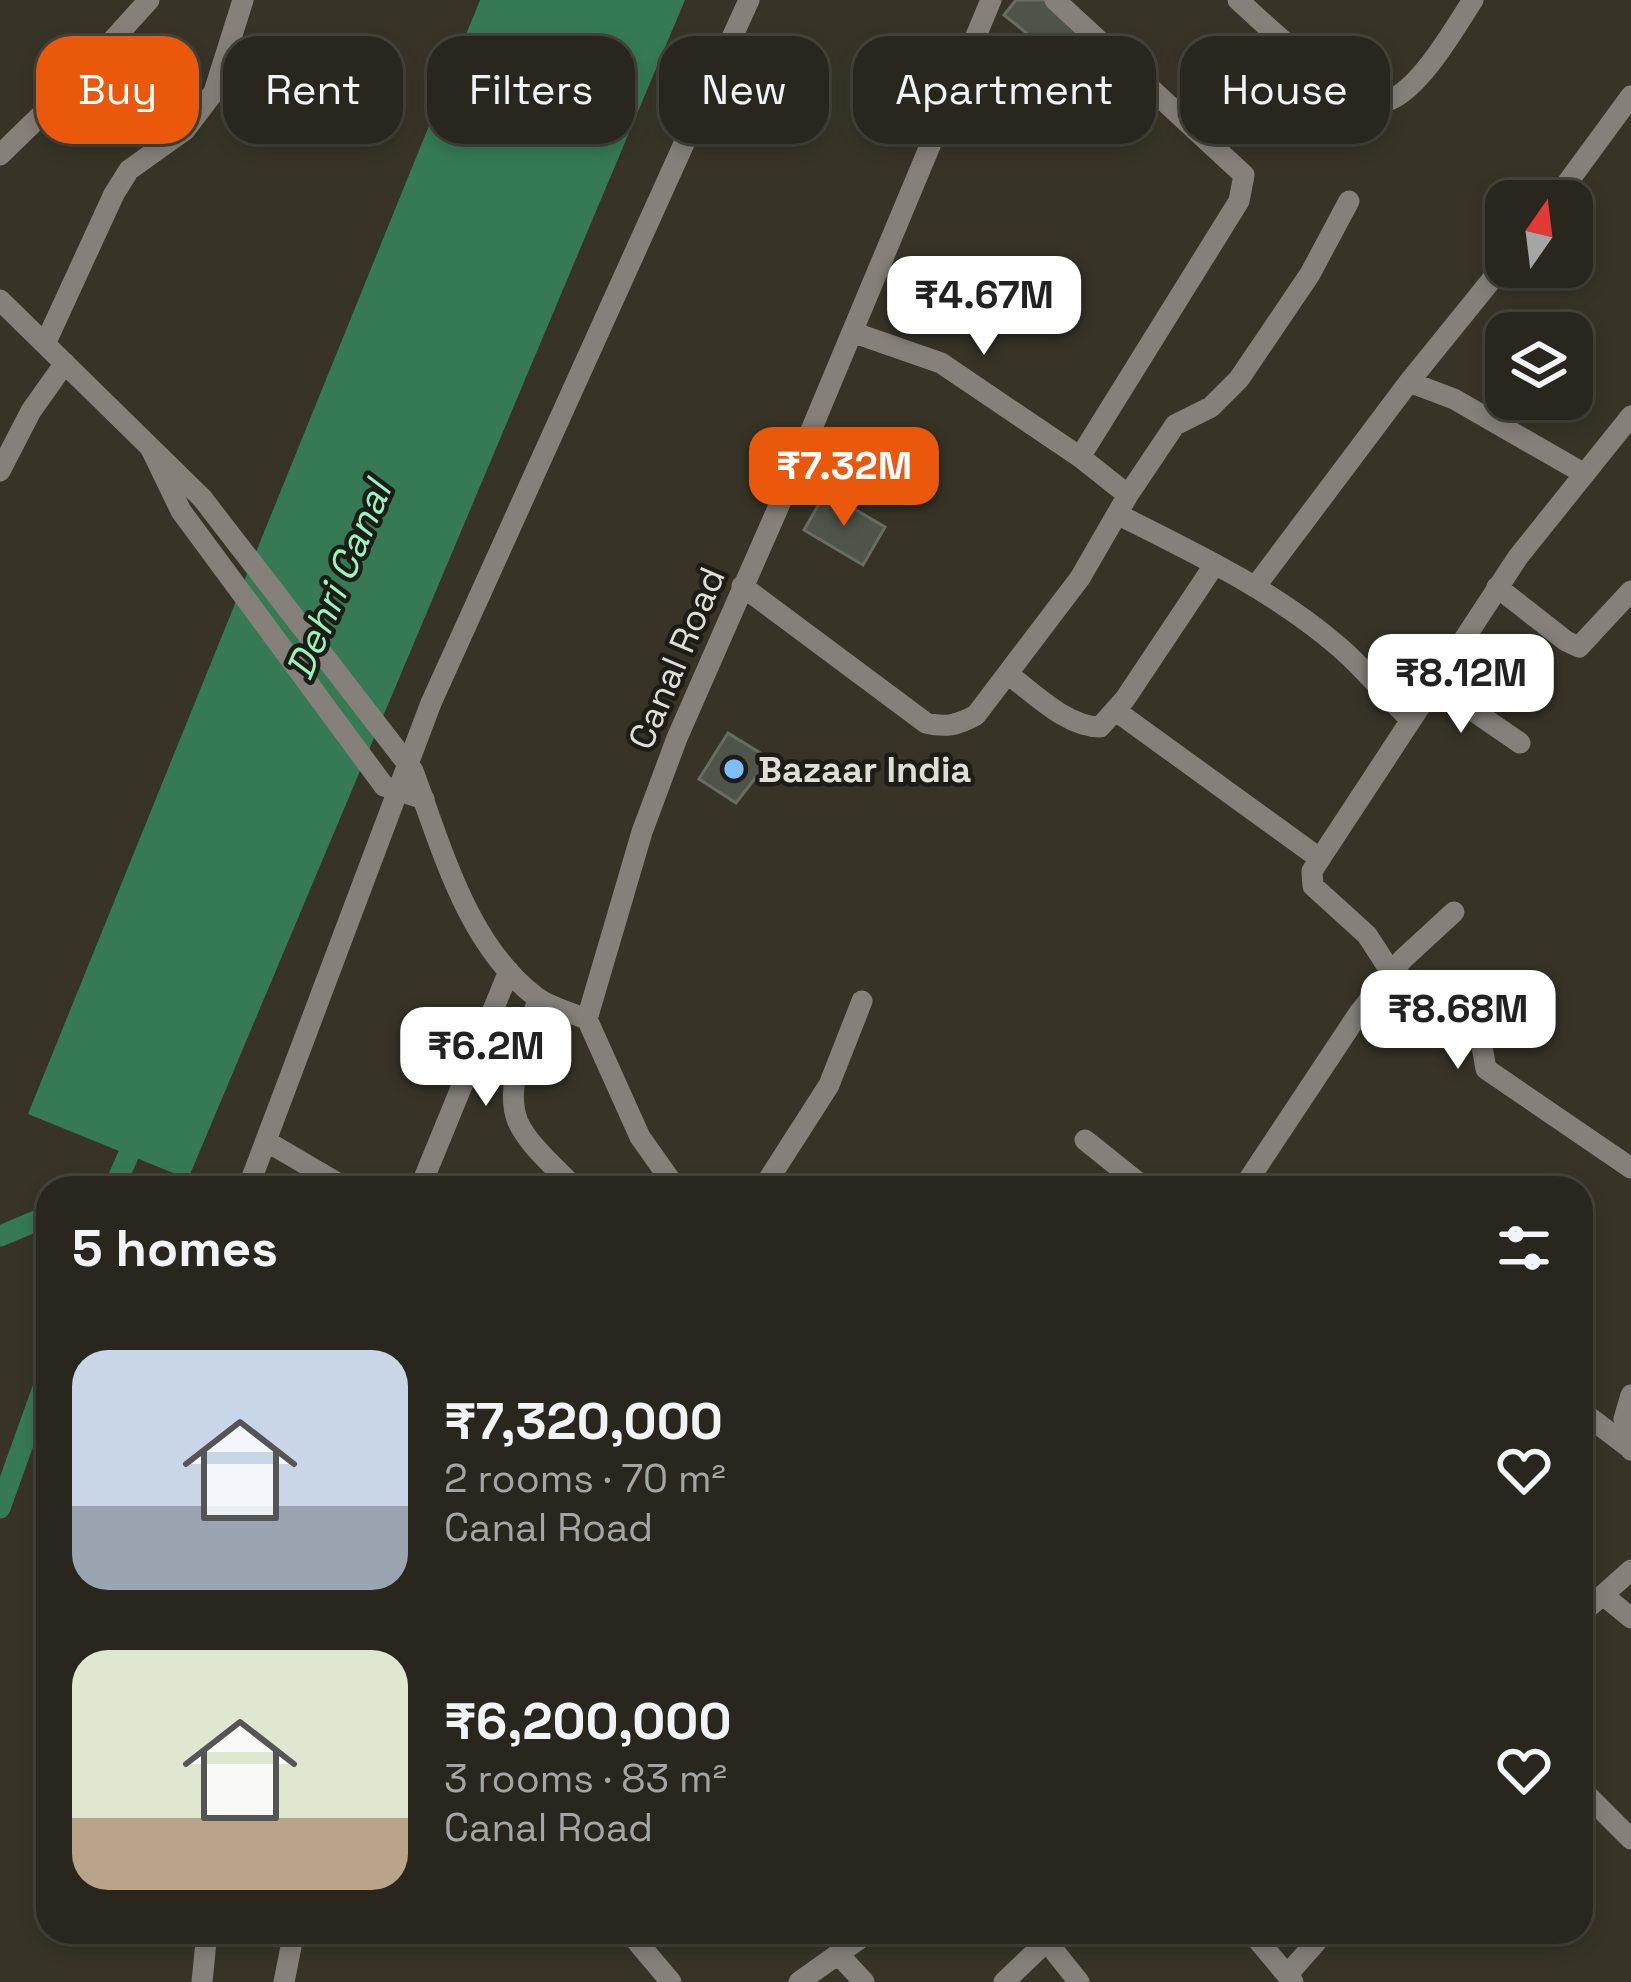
<!DOCTYPE html>
<html lang="en">
<head>
<meta charset="utf-8">
<style>
  :root { --surface:#29271d; --page:#312f26; --text:#f1f3f6; --muted:#a5a5a4; --line:#45443b; --accent:#ea580c }
  body { margin:0; font-family:"Space Grotesk",sans-serif; background:var(--page); color:var(--text); height:100vh; display:flex; flex-direction:column; font-size:45px; white-space:nowrap }
  * { box-sizing:border-box; margin:0 }
  p { font-size:39px; color:var(--muted) }
  .icon { flex:none; width:66px; height:66px; fill:none; stroke:currentColor; stroke-width:2; stroke-linecap:round; stroke-linejoin:round }
  .map { position:relative; flex:1; overflow:hidden }
  .details { position:absolute; left:36px; top:1176px; width:1557px; height:768px; display:flex; flex-direction:column; background:var(--surface); border-radius:36px; box-shadow:0 6px 18px #0003,0 0 0 3px var(--line) }
  .details>* { flex:none }
  .hud { position:absolute; left:36px; top:36px; width:1560px; height:108px; display:flex; gap:24px }
  .needle { width:78px; rotate:14deg }
  .controls { position:absolute; left:1485px; top:180px; display:grid; gap:24px }
  .controls a { display:grid; place-items:center; width:108px; height:108px; border-radius:24px; background:var(--surface); box-shadow:0 6px 18px #0003,0 0 0 3px var(--line); font-size:60px }
  .price { position:absolute; translate:-50% -102px; padding:0 27px; border-radius:24px; background:#fff; color:#222; font-size:39px; line-height:78px; filter:drop-shadow(0 3px 6px #0008) }
  .price::after { content:''; position:absolute; left:50%; top:72px; width:36px; height:27px; margin-left:-18px; background:inherit; clip-path:polygon(0 0,100% 0,50% 100%) }
  .price.on { background:var(--accent); color:#fff }
  ul { padding:0; list-style:none }
  li { display:flex; align-items:center; gap:36px; height:300px; padding:0 36px }
  li span { display:grid; place-items:center; flex:none; width:336px; height:240px; border-radius:36px; color:#555 }
  li>.icon { margin-inline-start:auto }
  span .icon { width:144px; height:144px; fill:#fffc; stroke-width:1 }
  li b { font-size:51px }
  h2 { display:flex; justify-content:space-between; align-items:center; height:144px; padding:0 36px; font-size:51px }
  .chip { padding:0 42px; border-radius:36px; background:var(--surface); box-shadow:0 6px 18px #0003,0 0 0 3px var(--line); font-size:42px; line-height:108px }
  .chip.on { background:var(--accent); color:#fff }
  .map>svg:first-child { display:block }
</style>
</head>
<body>
<div class="map">
<svg width="1631" height="1982" viewBox="0 0 1631 1982">
  <rect width="100%" height="100%" fill="#373427"/>
  <path fill="#367a55" d="M 480,0 L 685,0 L 188,1179 L 28,1114 Z"/>
  <g fill="none" stroke-linecap="round" stroke-linejoin="round">
    <path stroke="#367a55" stroke-width="21" d="M 114,1188 L 140,1128
      M 0,1236 L 48,1216
      M 0,1508 L 48,1374"/>
  </g>
  <path fill="#4e5447" stroke="#676d60" stroke-width="3" d="M 1016,0 L 1051,0 L 1088,30 L 1063,62 L 1004,15 Z
    M 826,492 L 885,527 L 863,565 L 804,530 Z
    M 728,733 L 770,759 L 736,803 L 699,779 Z"/>
  <g fill="none" stroke-linecap="round" stroke-linejoin="round">
    <path stroke="#85807a" stroke-width="21" d="M 1055,0 L 1244,175 L 1239,201 L 1080,457
      M 1238,0 C 1264,23 1356,115 1390,100 C 1422,86 1454,29 1473,0
      M 0,155 L 72,85 L 149,0
      M 1554,201 L 1631,96
      M 0,300 L 202,498
      M 852,332 L 941,363 L 1080,457 L 1128,495
      M 45,344 L 114,194 L 129,170 L 185,130 L 214,92 L 243,0
      M 1409,382 L 1454,399 L 1583,473
      M 0,471 L 31,411 L 65,363
      M 1117,514 C 1193,552 1273,590 1338,646 C 1364,668 1385,695 1409,718
      M 742,586 L 926,723 C 946,728 958,725 976,715 L 1080,578 L 1128,495 L 1175,425 L 1211,407 L 1239,379 L 1310,274 L 1349,201
      M 1255,587 L 1409,382 L 1506,262
      M 1497,587 L 1566,641 L 1579,647 L 1631,591
      M 1009,675 C 1035,694 1067,727 1100,727 L 1125,699 L 1215,564
      M 1433,683 L 1520,743
      M 1116,711 L 1319,858
      M 413,771 C 442,848 467,945 536,997 C 550,1007 571,1013 587,1019 L 640,1137 L 676,1188
      M 1391,972 L 1367,935 L 1313,886 L 1312,871 L 1518,557 L 1631,416
      M 1378,989 L 1478,1024 L 1486,1069 L 1631,1168
      M 538,999 C 528,1034 503,1086 518,1122 C 529,1146 557,1169 575,1188
      M 587,1019 L 642,832 L 677,738 L 789,483 L 991,0
      M 1085,1140 L 1145,1188
      M 266,1141 L 346,1188
      M 248,1188 L 431,703 L 749,0
      M 420,1188 L 509,971
      M 763,1188 L 829,1085 L 862,1001
      M 1243,1188 L 1359,1013 L 1403,959 L 1454,912
      M 1631,1395 L 1624,1419 L 1631,1450
      M 1581,1411 L 1630,1448
      M 1631,1570 L 1603,1595 L 1631,1618
      M 1581,1613 L 1603,1595
      M 1581,1789 L 1631,1839
      M 629,1932 L 671,1982
      M 1039,1932 L 1079,1982
      M 1251,1932 L 1293,1982
      M 838,1954 L 864,1982
      M 1287,1975 L 1325,1932
      M 202,1982 L 207,1932
      M 284,1982 L 294,1932
      M 799,1982 L 869,1932
      M 1004,1982 L 1047,1941"/>
    <path stroke="#85807a" stroke-width="21" d="M 151,449 L 181,511 L 384,786 L 424,799
      M 202,498 L 413,771"/>
  </g>
  <circle fill="#7dbef9" stroke="#1d1c16" stroke-width="4.5" cx="734" cy="769" r="12"/>
  <g text-anchor="middle" stroke-width="9" stroke-linejoin="round" paint-order="stroke">
    <g font-size="36" fill="#dfddd5" stroke="#1d1c16">
      <text transform="translate(676 658) rotate(-67)" y="13">Canal Road</text>
    </g>
    <g font-size="36" font-weight="bold" fill="#dfddd5" stroke="#1d1c16" text-anchor="start">
      <text x="758" y="782">Bazaar India</text>
    </g>
    <g font-size="39" font-style="italic" fill="#96f6be" stroke="#1d1c16">
      <text transform="translate(338 580) rotate(-67)" y="14">Dehri Canal</text>
    </g>
  </g>
</svg>
<div class="controls">
<a><svg class="needle" viewBox="-14 -14 28 28"><path d="M0-13l5 13h-10z" fill="#e53935"/><path d="M0 13l5-13h-10z" fill="#a5a5a4"/></svg></a>
<a><svg class="icon" aria-label="layers" viewBox="0 0 24 24"><path d="M12 4l9 5-9 5-9-5zM3 14l9 5 9-5"/></svg></a>
</div>
<b class="price" style="left:984px;top:358px">₹4.67M</b>
<b class="price on" style="left:844px;top:529px">₹7.32M</b>
<b class="price" style="left:1461px;top:736px">₹8.12M</b>
<b class="price" style="left:1458px;top:1072px">₹8.68M</b>
<b class="price" style="left:486px;top:1109px">₹6.2M</b>
<div class="hud">
<a class="chip on">Buy</a>
<a class="chip">Rent</a>
<a class="chip">Filters</a>
<a class="chip">New</a>
<a class="chip">Apartment</a>
<a class="chip">House</a>
</div>
<section class="details">
<h2>5 homes<svg class="icon" aria-label="filters" viewBox="0 0 24 24"><path d="M4 7h16M4 17h16"/><circle cx="9" cy="7" r="2"/><circle cx="15" cy="17" r="2"/></svg></h2>
<ul>
<li><span style="background:linear-gradient(#c9d6e8 65%,#9aa5b1 0)"><svg class="icon" aria-label="home" viewBox="0 0 24 24"><path d="M3 11l9-7 9 7M6 9v11h12V9"/></svg></span><div><b>₹7,320,000</b><p>2 rooms · 70 m²</p><p>Canal Road</p></div><svg class="icon" aria-label="heart" viewBox="0 0 24 24"><path d="M12 20l-8-8c-3-5 5-10 8-4 3-6 11-1 8 4z"/></svg></li>
<li><span style="background:linear-gradient(#dfe7d0 70%,#b9a48a 0)"><svg class="icon" aria-label="home" viewBox="0 0 24 24"><path d="M3 11l9-7 9 7M6 9v11h12V9"/></svg></span><div><b>₹6,200,000</b><p>3 rooms · 83 m²</p><p>Canal Road</p></div><svg class="icon" aria-label="heart" viewBox="0 0 24 24"><path d="M12 20l-8-8c-3-5 5-10 8-4 3-6 11-1 8 4z"/></svg></li>
</ul>
</section>
</div>
</body>
</html>
